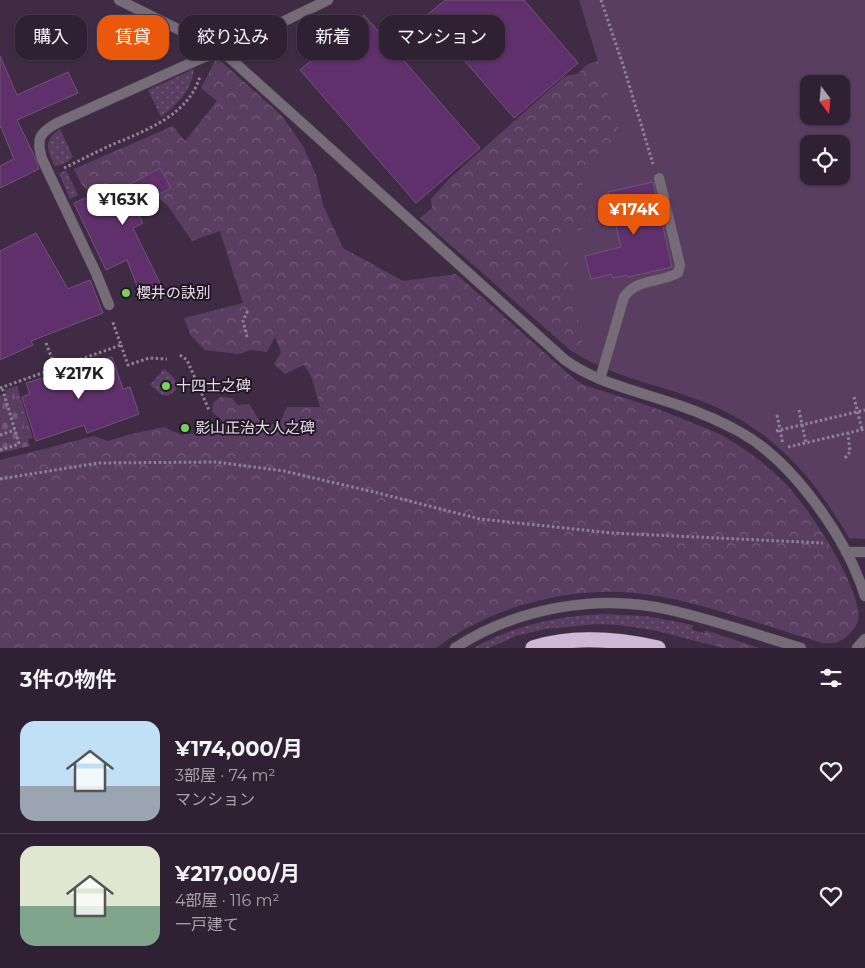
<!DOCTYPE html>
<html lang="ja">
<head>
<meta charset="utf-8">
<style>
  :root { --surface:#2f2133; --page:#3b2e3f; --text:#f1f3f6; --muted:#a7a3ac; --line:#4a3e4e; --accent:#ea580c }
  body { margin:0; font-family:Montserrat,"Noto Sans JP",sans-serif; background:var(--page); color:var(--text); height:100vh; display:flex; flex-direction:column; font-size:19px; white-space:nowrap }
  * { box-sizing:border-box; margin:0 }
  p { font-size:16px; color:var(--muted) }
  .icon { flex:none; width:28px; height:28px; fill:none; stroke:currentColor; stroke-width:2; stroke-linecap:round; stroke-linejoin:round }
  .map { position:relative; height:648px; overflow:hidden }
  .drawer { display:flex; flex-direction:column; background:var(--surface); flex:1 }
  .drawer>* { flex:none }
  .top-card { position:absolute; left:15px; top:15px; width:500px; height:45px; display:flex; gap:10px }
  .needle { width:32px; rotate:164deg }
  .buttons { position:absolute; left:800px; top:75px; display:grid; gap:10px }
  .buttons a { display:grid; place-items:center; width:50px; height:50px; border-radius:10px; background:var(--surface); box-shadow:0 1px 4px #0004,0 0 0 1px var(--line); font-size:25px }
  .price { position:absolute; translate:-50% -42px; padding:0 11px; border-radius:10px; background:#fff; color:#222; font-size:16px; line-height:32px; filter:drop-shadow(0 1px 2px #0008) }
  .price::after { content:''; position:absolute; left:50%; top:30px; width:15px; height:11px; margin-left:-8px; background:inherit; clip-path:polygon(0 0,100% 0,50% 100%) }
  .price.current { background:var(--accent); color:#fff }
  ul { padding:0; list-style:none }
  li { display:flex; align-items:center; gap:15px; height:125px; padding:0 20px }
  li+li { border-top:1px solid var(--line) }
  li span { display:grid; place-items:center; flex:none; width:140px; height:100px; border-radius:15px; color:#555 }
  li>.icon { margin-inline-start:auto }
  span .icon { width:60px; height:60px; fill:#fffc; stroke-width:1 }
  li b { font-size:21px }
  h2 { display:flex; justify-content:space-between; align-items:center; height:60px; padding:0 20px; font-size:21px }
  .pill { padding:0 18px; border-radius:15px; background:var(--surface); box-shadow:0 1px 4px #0004,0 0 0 1px var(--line); font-size:18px; line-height:45px }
  .pill.current { background:var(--accent); color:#fff }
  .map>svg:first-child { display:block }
</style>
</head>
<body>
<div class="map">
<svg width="865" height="648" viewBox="0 0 865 648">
  <defs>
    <pattern id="grass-dots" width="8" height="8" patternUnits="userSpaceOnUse" patternTransform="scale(1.25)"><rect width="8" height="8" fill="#5a3e61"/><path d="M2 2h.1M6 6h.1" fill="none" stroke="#725978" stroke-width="1.8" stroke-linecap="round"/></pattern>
    <pattern id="forest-crowns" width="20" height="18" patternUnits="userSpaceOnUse" patternTransform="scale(1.25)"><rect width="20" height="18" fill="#5a3e61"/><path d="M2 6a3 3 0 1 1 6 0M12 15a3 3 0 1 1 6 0" fill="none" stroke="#725978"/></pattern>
    <pattern id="cemetery-stones" width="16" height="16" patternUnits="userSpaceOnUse" patternTransform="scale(1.25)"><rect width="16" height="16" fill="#5a3e61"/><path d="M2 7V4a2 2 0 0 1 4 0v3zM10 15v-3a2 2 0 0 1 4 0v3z" fill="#725978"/></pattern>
  </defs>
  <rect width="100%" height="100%" fill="#3f2c44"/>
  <path fill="url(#grass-dots)" d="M 194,69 C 192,90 177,105 161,117 L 148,90 Z
    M 60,129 L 73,157 C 68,162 62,165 55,166 C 47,149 43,141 60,129 Z
    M 66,170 L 78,195 L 70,199 L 59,174 Z
    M 164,369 C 171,375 179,379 176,390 L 168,396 L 162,395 L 150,385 Z
    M 17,386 L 33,438 L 28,439 L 13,391 L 6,393 L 5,390 Z
    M 604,614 L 646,616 L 693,625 L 692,630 L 704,633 L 702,641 L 723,648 L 653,630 L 618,625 L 598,624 L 545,629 L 516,636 L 489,648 L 474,648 C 514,625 558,616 604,614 Z"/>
  <path fill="url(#forest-crowns)" d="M 216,59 L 223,63 L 282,116 L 303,146 L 316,175 L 323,205 L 343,248 L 403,281 L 456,274 L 574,379 L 584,385 C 621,397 659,408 695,424 C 708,429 722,434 733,442 C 751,453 769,467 784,482 C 806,503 864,591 858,621 C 856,627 852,631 847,636 C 839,643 832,644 822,643 C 768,627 713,606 657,596 C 584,582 495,603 436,648 L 0,648 L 0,460 L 94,436 L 108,441 L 131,434 L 164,427 L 181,435 L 196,433 L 204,435 L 213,427 L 223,421 L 212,412 L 213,403 L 221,397 L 232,398 L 238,405 L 249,404 L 261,423 L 279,425 L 287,407 L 320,407 L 311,376 L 304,365 L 285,374 L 274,364 L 281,352 L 275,337 L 267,352 L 251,350 L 238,354 L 205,350 L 191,336 L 184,318 L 243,303 L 220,231 L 192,241 L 168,206 L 147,188 L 117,187 L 97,192 L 88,191 L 82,185 L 74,169 L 173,126 L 185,141 L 217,101 L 201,88 Z
    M 603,59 L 636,123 L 594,356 L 585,359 L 570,350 L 420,218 L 432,208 L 431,199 L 449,179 L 565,76 L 578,74 L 586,65 Z
    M 705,630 L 759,648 L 723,648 L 702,641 Z"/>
  <path fill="url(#cemetery-stones)" d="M 13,391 L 30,446 L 0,453 L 0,395 Z"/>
  <path fill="#5a3e61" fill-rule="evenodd" d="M 579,0 L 865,0 L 865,539 L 849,538 C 812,474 770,427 699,400 C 661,386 621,378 585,359 L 564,239 L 591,224 L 579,169 L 623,142 ZM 809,84 L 841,84 L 841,116 L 809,116 ZM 809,144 L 841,144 L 841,176 L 809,176 Z"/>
  <path fill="#5f306b" stroke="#6c5771" d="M 445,0 L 524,0 L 578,63 L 514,118 L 426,16 Z
    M 364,15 L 480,148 L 416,203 L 300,70 Z
    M 0,56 L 17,95 L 68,72 L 78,93 L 17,120 L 33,153 L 39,169 L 0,188 L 0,166 L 14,159 L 1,127 L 0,128 Z
    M 160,168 L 171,188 L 141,204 L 143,207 L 136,211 L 143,223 L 133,228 L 160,283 L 139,291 L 127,260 L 106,270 L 74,203 L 94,194 L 96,202 Z
    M 653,182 L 672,267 L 628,277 L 627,275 L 613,278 L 611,274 L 591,279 L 585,256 L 621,247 L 608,192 Z
    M 36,233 L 68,289 L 90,280 L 103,313 L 31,341 L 33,345 L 0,360 L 0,251 Z
    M 112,357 L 123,389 L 130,387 L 139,414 L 87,433 L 84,425 L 36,441 L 22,397 L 30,394 L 26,383 Z"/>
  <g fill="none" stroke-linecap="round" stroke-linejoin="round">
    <defs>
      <path id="lane" d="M 109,305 L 96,273 L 42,159 C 36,139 39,133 57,123 L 202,58 L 222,51
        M 600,379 L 624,297 C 637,278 660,283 678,273 L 680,265 L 659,178"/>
      <path id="street" d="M 119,0 L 222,51 L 565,360 C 598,384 642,392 681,406 C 701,413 722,422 740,432 C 794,462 847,539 865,596
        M 222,51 L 328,0
        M 846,552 L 865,552
        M 455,648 C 516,608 598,593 670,610 C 714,620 758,635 801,648
        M 857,648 L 865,639"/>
      <path id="highway" d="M 533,648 C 573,635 617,639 658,648"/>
    </defs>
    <use href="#lane" stroke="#5a485f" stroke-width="11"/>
    <use href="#street" stroke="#5a485f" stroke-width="11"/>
    <use href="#highway" stroke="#5a485f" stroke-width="16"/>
    <path stroke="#908194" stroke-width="3" stroke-dasharray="2.5 2.5" stroke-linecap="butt" d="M 601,0 L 624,68 L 653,164
      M 64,168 C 79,161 94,153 109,146 C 142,132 189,116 200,76
      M 247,337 L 243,321 L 248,310
      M 46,343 L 55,367
      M 121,345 L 128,365 L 149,358 L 167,359
      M 180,355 L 187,360 L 209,410
      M 0,388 L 121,345 L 112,320
      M 854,397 L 862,430
      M 799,410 L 806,443
      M 777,415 L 783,444
      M 776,431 L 865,410
      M 0,435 L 15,430
      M 788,447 L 865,429
      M 0,450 L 19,444 L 2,387
      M 845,458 L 850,452 L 848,433
      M 0,479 L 98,463 L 216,462 L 284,471 L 374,492 L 480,519 L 612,533 L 823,543"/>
    <use href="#lane" stroke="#756c78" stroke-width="10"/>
    <use href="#street" stroke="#756c78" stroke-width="10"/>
    <use href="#highway" stroke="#cfb8d5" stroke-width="15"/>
  </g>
  <g fill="#76d25a" stroke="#211823" stroke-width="2">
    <circle cx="126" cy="293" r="5"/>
    <circle cx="166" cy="386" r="5"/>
    <circle cx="185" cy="428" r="5"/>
  </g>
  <g text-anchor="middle" stroke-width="4" stroke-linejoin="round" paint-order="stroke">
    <g font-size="15" fill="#e6dbea" stroke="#211823" text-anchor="start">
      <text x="136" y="298">櫻井の訣別</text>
      <text x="176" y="391">十四士之碑</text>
      <text x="195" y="433">影山正治大人之碑</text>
    </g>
  </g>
</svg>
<div class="buttons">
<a><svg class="needle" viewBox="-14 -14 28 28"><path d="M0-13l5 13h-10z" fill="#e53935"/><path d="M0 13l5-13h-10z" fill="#a7a3ac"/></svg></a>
<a><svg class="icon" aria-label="locate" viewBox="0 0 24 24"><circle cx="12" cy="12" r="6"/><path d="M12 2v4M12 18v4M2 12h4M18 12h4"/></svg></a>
</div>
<b class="price" style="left:123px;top:226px">¥163K</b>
<b class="price current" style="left:634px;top:236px">¥174K</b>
<b class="price" style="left:79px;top:400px">¥217K</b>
<div class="top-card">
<a class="pill">購入</a>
<a class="pill current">賃貸</a>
<a class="pill">絞り込み</a>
<a class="pill">新着</a>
<a class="pill">マンション</a>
</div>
</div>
<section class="drawer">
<h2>3件の物件<svg class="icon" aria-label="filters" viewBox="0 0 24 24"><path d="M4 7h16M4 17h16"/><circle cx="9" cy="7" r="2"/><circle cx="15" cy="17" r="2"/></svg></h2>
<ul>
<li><span style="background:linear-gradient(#bfe0f5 65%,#9aa5b1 0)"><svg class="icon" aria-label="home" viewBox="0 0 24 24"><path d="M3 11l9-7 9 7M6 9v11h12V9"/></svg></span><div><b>¥174,000/月</b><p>3部屋 · 74 m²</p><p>マンション</p></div><svg class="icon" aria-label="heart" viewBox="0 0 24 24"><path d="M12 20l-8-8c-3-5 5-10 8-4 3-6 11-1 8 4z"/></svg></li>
<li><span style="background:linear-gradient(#dfe7d0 60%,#7fa58c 0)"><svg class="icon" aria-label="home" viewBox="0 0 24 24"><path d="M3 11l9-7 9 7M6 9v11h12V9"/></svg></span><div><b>¥217,000/月</b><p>4部屋 · 116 m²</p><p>一戸建て</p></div><svg class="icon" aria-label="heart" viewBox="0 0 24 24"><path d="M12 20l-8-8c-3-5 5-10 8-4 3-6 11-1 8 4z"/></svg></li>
</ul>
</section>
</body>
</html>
